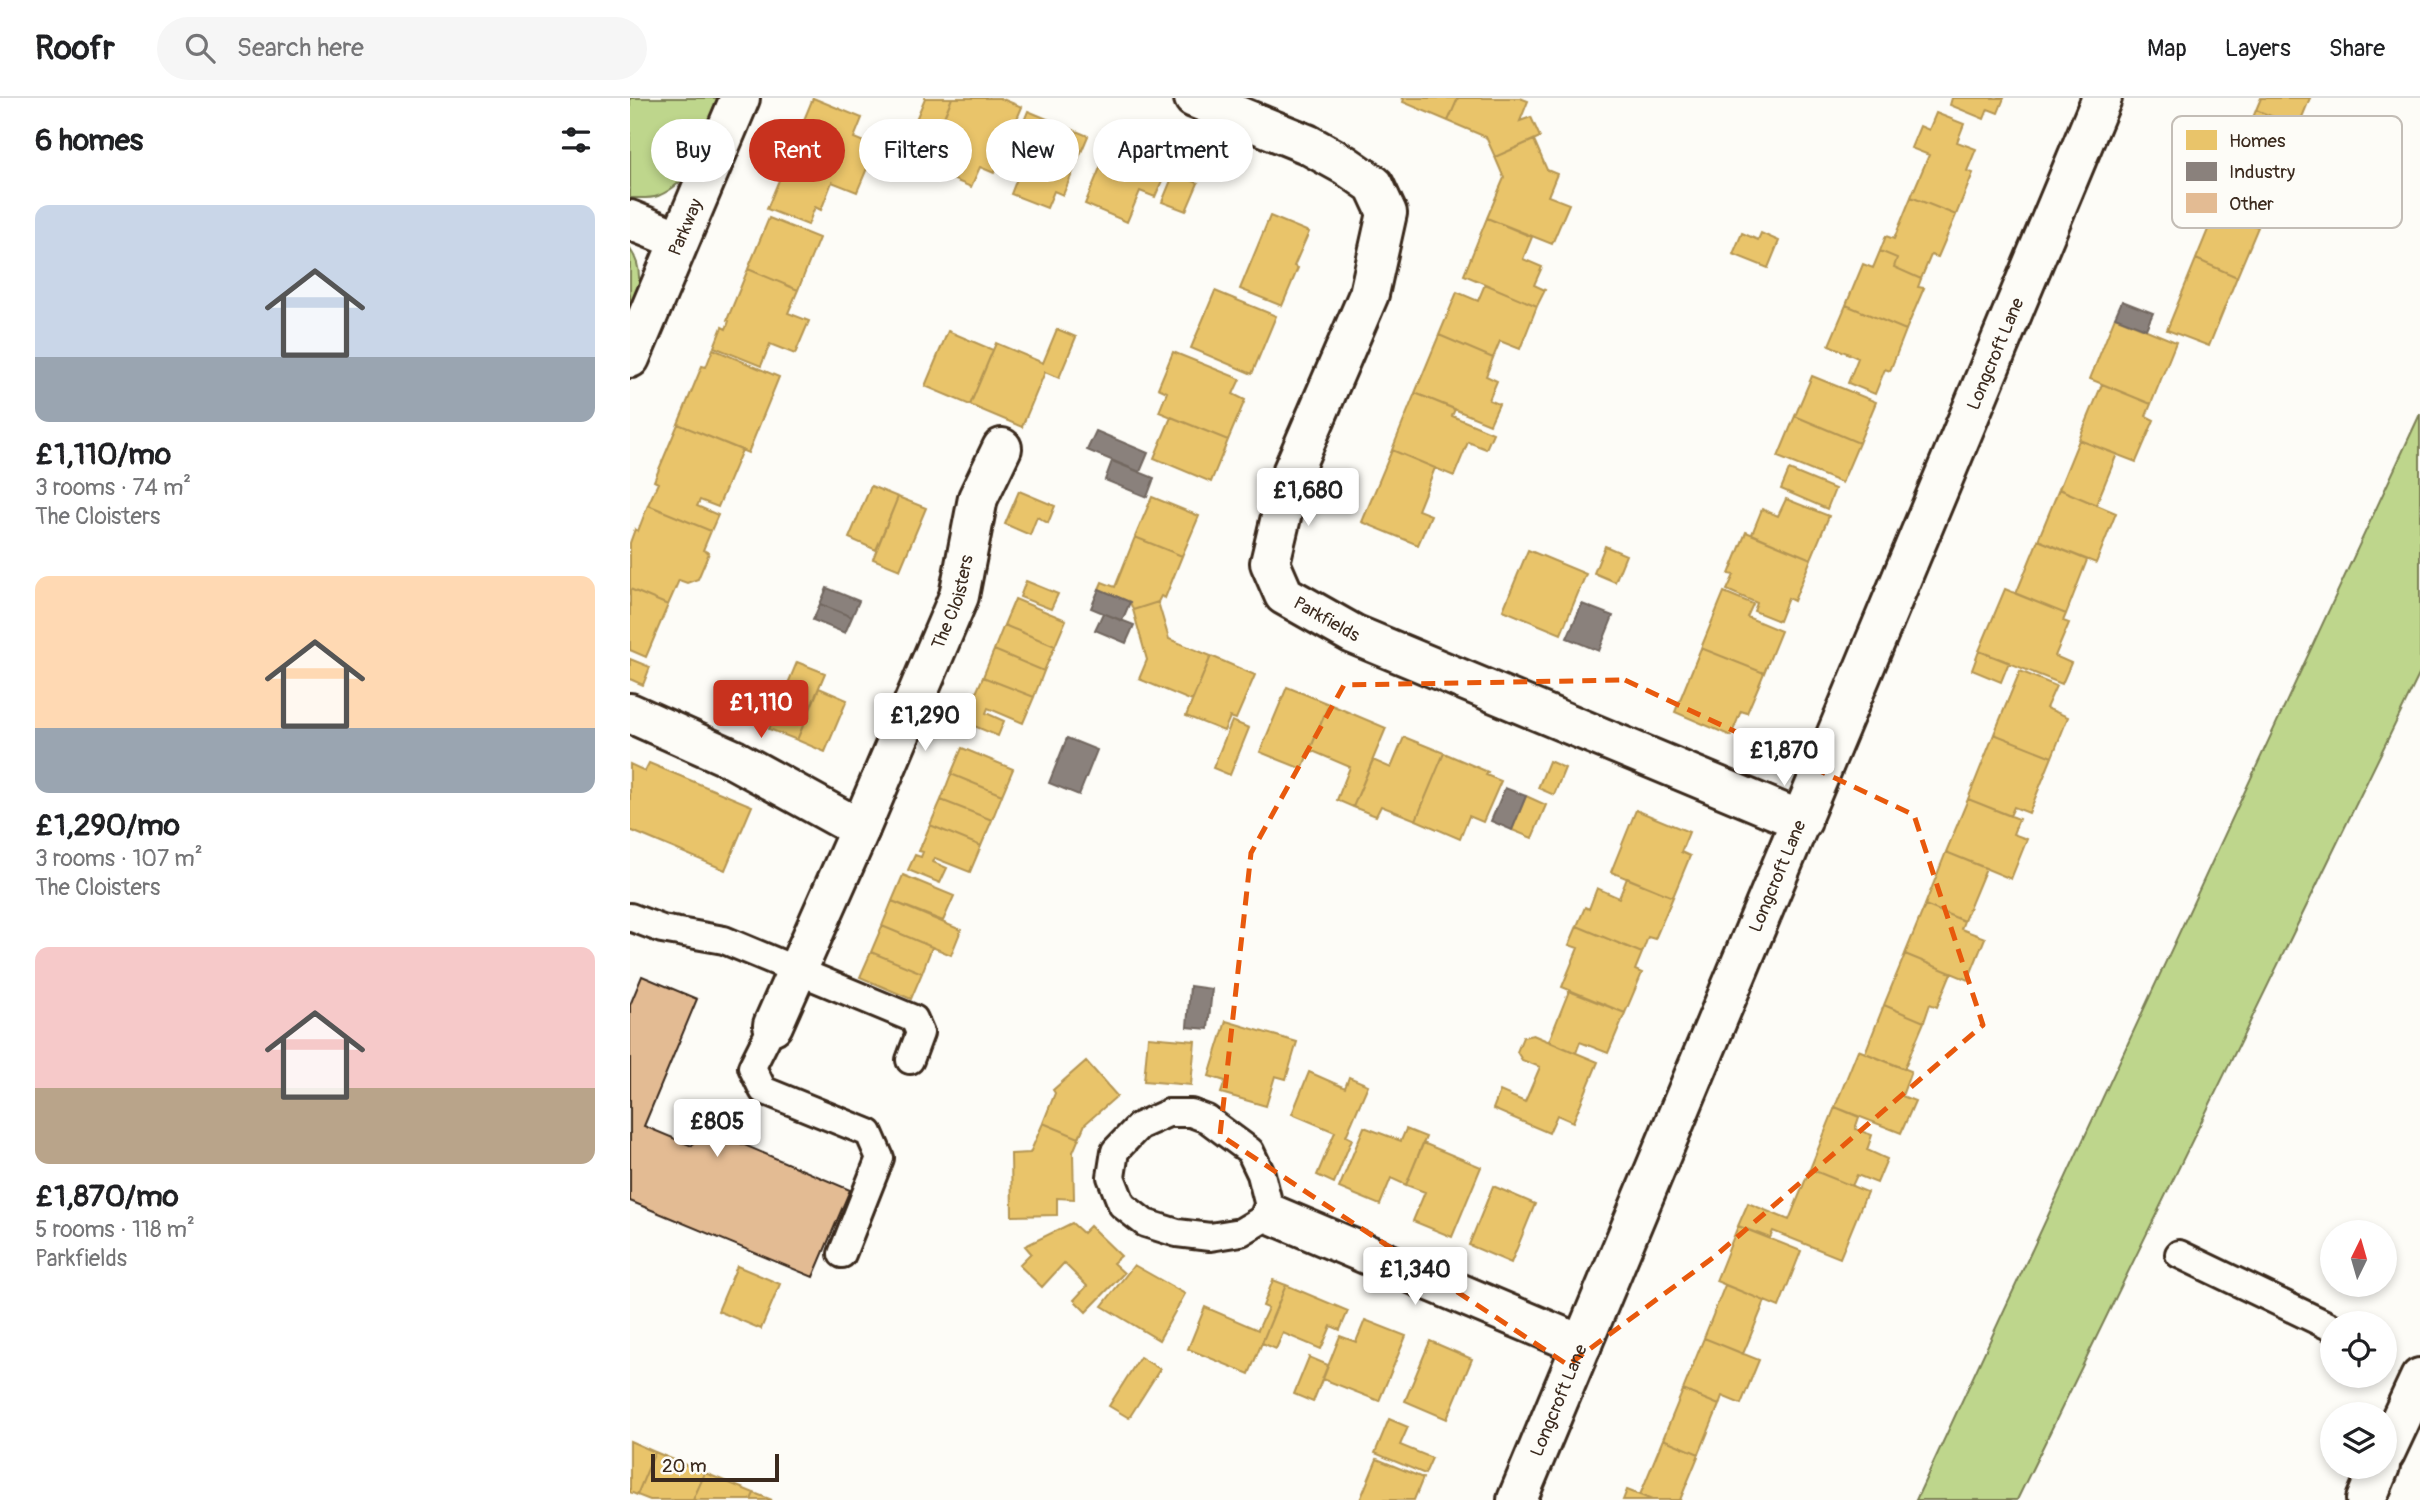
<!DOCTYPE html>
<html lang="en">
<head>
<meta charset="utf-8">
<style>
  :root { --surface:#fff; --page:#f6f6f6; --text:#202124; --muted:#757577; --line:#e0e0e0; --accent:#c8321e }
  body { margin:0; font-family:Pangolin,sans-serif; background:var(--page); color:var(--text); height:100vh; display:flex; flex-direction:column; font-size:26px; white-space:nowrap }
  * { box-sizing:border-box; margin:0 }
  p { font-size:23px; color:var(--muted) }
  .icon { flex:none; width:38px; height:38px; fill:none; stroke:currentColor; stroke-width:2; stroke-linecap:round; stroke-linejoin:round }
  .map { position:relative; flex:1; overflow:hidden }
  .details { display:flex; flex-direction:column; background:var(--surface); width:630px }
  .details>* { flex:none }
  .top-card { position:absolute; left:21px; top:21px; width:665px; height:63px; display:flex; gap:14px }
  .needle { width:46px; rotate:5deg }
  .tools { position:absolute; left:1690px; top:1122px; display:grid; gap:14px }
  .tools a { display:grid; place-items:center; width:77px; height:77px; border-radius:50%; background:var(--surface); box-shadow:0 4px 10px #0003; font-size:35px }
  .scale { position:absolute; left:21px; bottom:18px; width:128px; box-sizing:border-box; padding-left:7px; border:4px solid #3b2a1e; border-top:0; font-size:19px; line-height:24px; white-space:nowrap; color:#3b2a1e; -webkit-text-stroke:5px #fdfcf7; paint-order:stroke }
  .price { position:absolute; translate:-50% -60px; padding:0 16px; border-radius:7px; background:#fff; color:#222; font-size:23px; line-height:46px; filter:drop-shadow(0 2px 4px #0008) }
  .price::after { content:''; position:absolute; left:50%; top:42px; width:21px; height:16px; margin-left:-10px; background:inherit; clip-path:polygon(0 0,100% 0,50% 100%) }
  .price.active { background:var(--accent); color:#fff }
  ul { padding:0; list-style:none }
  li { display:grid; align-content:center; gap:14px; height:371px; padding:0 35px }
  li span { display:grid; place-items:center; height:217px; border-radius:14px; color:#555 }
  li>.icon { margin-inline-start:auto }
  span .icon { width:126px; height:126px; fill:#fffc; stroke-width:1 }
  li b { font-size:30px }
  h2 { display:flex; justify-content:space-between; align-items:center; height:84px; padding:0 35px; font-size:30px }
  .pill { padding:0 24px; border-radius:32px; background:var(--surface); box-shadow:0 4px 10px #0003; font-size:24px; line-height:63px }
  .pill.active { background:var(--accent); color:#fff }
  header { display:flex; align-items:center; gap:42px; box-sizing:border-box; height:98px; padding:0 35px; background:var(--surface); border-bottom:2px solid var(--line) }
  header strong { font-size:33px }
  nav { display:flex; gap:38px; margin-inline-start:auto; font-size:24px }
  .search { width:490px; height:63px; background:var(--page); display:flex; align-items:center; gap:18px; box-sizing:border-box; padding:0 24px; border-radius:38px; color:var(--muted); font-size:26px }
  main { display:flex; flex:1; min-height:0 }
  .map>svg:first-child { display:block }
</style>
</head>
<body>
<header>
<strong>Roofr</strong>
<div class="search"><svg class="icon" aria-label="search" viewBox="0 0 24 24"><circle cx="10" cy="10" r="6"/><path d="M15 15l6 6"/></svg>Search here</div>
<nav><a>Map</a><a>Layers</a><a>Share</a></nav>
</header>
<main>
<section class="details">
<h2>6 homes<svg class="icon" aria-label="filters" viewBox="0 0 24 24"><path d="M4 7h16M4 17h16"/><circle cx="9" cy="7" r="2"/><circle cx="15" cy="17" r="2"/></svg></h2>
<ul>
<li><span style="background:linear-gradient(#c9d6e8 70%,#9aa5b1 0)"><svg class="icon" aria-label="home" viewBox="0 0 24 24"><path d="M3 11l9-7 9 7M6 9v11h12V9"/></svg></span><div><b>£1,110/mo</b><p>3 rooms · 74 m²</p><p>The Cloisters</p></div></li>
<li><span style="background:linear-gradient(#ffd9b3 70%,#9aa5b1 0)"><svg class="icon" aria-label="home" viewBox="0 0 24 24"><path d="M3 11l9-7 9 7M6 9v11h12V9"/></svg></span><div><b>£1,290/mo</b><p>3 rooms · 107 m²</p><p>The Cloisters</p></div></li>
<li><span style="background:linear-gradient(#f6c9c9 65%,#b9a48a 0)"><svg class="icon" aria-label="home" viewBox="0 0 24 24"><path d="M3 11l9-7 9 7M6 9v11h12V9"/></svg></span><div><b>£1,870/mo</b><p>5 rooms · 118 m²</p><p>Parkfields</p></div></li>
</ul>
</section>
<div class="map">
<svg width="1790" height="1402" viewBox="0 0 1790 1402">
  <rect width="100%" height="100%" fill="#fdfcf7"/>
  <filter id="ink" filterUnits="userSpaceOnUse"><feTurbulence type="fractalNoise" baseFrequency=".0143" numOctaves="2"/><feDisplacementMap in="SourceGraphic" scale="14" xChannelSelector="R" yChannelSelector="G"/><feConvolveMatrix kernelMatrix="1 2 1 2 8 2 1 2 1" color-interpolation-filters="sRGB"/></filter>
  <g filter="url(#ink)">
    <path fill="#bed68c" stroke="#7c8055" stroke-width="2" d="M 0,0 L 94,0 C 79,36 67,82 28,98 C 20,101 9,100 0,100 Z
      M 0,151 C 15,172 9,197 0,219 Z
      M 1790,316 L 1790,575 L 1387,1402 L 1286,1402 Z"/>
    <path fill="#e9c46a" stroke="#b59653" stroke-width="2" d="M 183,0 L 232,20 L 224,40 L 246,49 L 227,94 L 202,84 L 191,112 L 185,109 L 178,127 L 137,111 Z
      M 295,0 L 322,0 L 308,33 L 285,24 Z
      M 322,0 L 370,0 L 392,9 L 364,75 L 350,69 L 341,89 L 315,78 L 323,58 L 302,49 Z
      M 771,0 L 828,0 L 818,23 L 773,4 L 774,1 Z
      M 828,0 L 890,0 L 898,3 L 890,23 L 901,19 L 910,39 L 865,59 L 856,39 L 818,23 Z
      M 1322,0 L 1374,0 L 1368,15 L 1358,11 L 1354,21 L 1320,7 Z
      M 1631,0 L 1680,0 L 1668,29 L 1626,12 Z
      M 1626,12 L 1668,29 L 1664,38 L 1700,52 L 1694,69 L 1680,63 L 1670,88 L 1606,62 Z
      M 398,13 L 458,38 L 433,97 L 424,93 L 417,110 L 381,96 L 388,78 L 374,73 Z
      M 1306,15 L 1334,26 L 1327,44 L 1346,51 L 1337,73 L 1343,75 L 1326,117 L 1281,99 L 1299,57 L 1281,50 L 1290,28 L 1299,32 Z
      M 904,42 L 917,72 L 927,76 L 918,98 L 939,106 L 922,146 L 857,120 L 874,80 L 865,59 Z
      M 479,48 L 537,71 L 525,99 L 510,93 L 497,124 L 455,106 Z
      M 544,75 L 568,85 L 556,113 L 532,104 Z
      M 1281,99 L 1326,117 L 1308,159 L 1301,157 L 1291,181 L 1264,169 L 1267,160 L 1250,153 L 1256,138 L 1264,141 Z
      M 1586,112 L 1628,129 L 1607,179 L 1566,161 Z
      M 640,118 L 679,134 L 664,168 L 668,170 L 652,208 L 610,191 Z
      M 139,120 L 189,140 L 168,192 L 118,171 Z
      M 857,120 L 902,139 L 893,161 L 912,169 L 904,187 L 915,192 L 907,208 L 834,177 Z
      M 1112,135 L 1128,142 L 1131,135 L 1149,143 L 1138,170 L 1103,156 Z
      M 1250,153 L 1267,160 L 1264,169 L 1291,181 L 1288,189 L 1294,190 L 1276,232 L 1216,207 L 1233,166 L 1243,170 Z
      M 1566,161 L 1607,179 L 1579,248 L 1537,232 Z
      M 118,171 L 168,192 L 158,215 L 179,223 L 165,256 L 140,246 L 131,268 L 84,249 L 92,229 L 96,231 L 99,223 L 97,222 Z
      M 855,186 L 907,208 L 890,251 L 870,243 L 863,260 L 809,237 L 827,194 L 848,203 Z
      M 585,193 L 646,218 L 622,276 L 561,250 Z
      M 1216,207 L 1276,232 L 1260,273 L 1255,271 L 1245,296 L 1218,285 L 1228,260 L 1199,247 Z
      M 1485,219 L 1546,244 L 1521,306 L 1460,281 Z
      M 427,231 L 446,239 L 429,280 L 415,274 L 392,329 L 340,307 L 366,245 L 413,265 Z
      M 318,233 L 363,252 L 340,307 L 295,288 Z
      M 809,237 L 863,260 L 856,278 L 867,283 L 859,302 L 869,306 L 860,326 L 785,295 Z
      M 83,251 L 149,279 L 118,355 L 48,326 L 72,268 L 76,269 Z
      M 543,254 L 610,281 L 603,296 L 615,302 L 598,342 L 529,314 L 537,294 L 528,290 Z
      M 1182,278 L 1246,304 L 1229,345 L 1165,318 Z
      M 1472,286 L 1521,306 L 1516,318 L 1524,322 L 1506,364 L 1449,342 Z
      M 785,295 L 825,311 L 822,318 L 863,335 L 856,351 L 838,344 L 824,378 L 762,352 Z
      M 1165,318 L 1229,345 L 1212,385 L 1148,359 Z
      M 541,319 L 598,342 L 581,384 L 524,360 Z
      M 48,326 L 112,352 L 88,409 L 70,402 L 67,408 L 88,417 L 81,433 L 18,407 L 28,385 L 24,383 Z
      M 1449,342 L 1487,356 L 1466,407 L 1429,391 Z
      M 762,352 L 805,370 L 788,412 L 801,417 L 788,447 L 732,424 Z
      M 1159,372 L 1205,391 L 1197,411 L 1151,391 Z
      M 241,388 L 268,399 L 246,452 L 219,440 Z
      M 1429,391 L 1486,415 L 1466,465 L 1408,442 Z
      M 389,393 L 425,408 L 418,425 L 407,419 L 400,437 L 375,426 Z
      M 268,399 L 296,410 L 270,472 L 243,461 Z
      M 522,399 L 569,418 L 552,458 L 505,439 Z
      M 1156,401 L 1199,418 L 1181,461 L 1122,436 L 1132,411 L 1148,418 Z
      M 18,407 L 81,433 L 73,452 L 79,455 L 68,481 L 57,485 L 49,482 L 38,507 L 0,491 L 0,445 L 5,431 L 8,433 Z
      M 1116,434 L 1181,461 L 1164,503 L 1158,500 L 1149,523 L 1124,513 L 1127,505 L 1097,492 L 1104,477 L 1099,476 Z
      M 505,439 L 552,458 L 535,500 L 531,498 L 528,504 L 503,512 L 500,504 L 469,491 L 472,484 L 485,489 Z
      M 1408,442 L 1457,462 L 1436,516 L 1386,496 Z
      M 975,448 L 996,457 L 985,484 L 964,475 Z
      M 898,452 L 956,476 L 931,536 L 873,512 Z
      M 396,483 L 428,496 L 421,511 L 390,499 Z
      M 0,491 L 38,507 L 16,559 L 0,552 Z
      M 1375,491 L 1436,516 L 1433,523 L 1439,525 L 1425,558 L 1441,565 L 1432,586 L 1349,553 Z
      M 1094,494 L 1123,506 L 1117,519 L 1151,533 L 1134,575 L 1071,550 Z
      M 385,501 L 436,522 L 425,548 L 374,527 Z
      M 528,504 L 539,541 L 581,558 L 562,603 L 509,581 L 517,562 L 503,512 Z
      M 374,527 L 425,548 L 414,573 L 364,552 Z
      M 1071,550 L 1134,575 L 1117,615 L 1111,613 L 1101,638 L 1045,614 Z
      M 364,552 L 414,573 L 404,599 L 353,579 Z
      M 1349,553 L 1379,564 L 1371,584 L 1342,572 Z
      M 581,558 L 625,577 L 606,621 L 600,619 L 594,633 L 556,618 Z
      M 0,561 L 20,569 L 13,587 L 0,581 Z
      M 167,564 L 195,575 L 167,642 L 139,631 Z
      M 1390,573 L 1426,588 L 1416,610 L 1438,619 L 1422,659 L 1364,636 Z
      M 353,579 L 404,599 L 393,625 L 358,610 L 356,615 L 374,623 L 368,638 L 337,625 L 345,605 L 342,604 Z
      M 657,589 L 699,606 L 672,671 L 630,654 Z
      M 189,590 L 217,602 L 195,654 L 167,642 Z
      M 699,606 L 756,630 L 723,709 L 707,702 L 720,669 L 680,652 Z
      M 602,623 L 619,630 L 600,677 L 583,670 Z
      M 1364,636 L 1422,659 L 1399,715 L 1384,709 L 1380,718 L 1338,701 Z
      M 774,639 L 814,655 L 786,722 L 751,708 L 746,718 L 723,709 L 743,662 L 761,670 Z
      M 332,650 L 383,671 L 372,697 L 321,676 Z
      M 814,655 L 858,674 L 856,677 L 871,683 L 853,724 L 839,718 L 830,741 L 786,722 Z
      M 919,663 L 935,670 L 924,697 L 908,690 Z
      M 19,665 L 122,708 L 95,772 L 0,732 L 0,666 L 15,673 Z
      M 321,676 L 372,697 L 362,722 L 311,702 Z
      M 896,698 L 916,707 L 902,740 L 882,732 Z
      M 1338,701 L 1389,721 L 1383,736 L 1397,741 L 1381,781 L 1316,754 Z
      M 311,702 L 362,722 L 351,748 L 300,727 Z
      M 1006,712 L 1059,734 L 1051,754 L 1060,758 L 1043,799 L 981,774 Z
      M 300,727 L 351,748 L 340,774 L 305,760 L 303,764 L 317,770 L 310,785 L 278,772 L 285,757 L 291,759 L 293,754 L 289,753 Z
      M 1316,754 L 1356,770 L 1334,823 L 1295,807 Z
      M 273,777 L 324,798 L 313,823 L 262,803 Z
      M 997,780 L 1043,799 L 1025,841 L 1018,839 L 1012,855 L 947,828 L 955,809 L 959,811 L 967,790 L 989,800 Z
      M 262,803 L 331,832 L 321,857 L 252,828 Z
      M 1295,807 L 1334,823 L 1331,831 L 1355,840 L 1338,882 L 1275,856 Z
      M 252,828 L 302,849 L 292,875 L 241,854 Z
      M 947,828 L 1012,855 L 1005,872 L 1012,875 L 995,915 L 932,889 L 948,850 L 939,847 Z
      M 241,854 L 292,875 L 281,901 L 230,879 Z
      M 1275,856 L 1321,875 L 1307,909 L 1300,906 L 1294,924 L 1254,907 Z
      M 939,893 L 995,915 L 978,955 L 950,944 L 946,955 L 919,943 Z
      M 1254,907 L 1294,924 L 1274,971 L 1235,955 Z
      M 596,923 L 667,944 L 656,981 L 645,978 L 636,1008 L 591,995 L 595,983 L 579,978 Z
      M 903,937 L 968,964 L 943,1024 L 927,1017 L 919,1035 L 863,1011 L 870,993 L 895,1004 L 910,969 L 892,962 L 887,954 L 893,939 Z
      M 518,939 L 565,943 L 561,987 L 514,983 Z
      M 1228,952 L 1281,973 L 1272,998 L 1285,1003 L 1271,1035 L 1205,1009 Z
      M 456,963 L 487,998 L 455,1026 L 449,1040 L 413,1025 L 425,995 L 423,992 Z
      M 679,974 L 715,990 L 719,979 L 738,987 L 716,1038 L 722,1041 L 704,1085 L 687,1077 L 705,1034 L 662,1016 Z
      M 1205,1009 L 1229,1019 L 1225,1031 L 1242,1037 L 1237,1052 L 1257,1061 L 1247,1085 L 1227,1077 L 1222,1088 L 1180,1071 Z
      M 413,1025 L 449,1040 L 443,1054 L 444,1101 L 427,1100 L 427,1117 L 382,1118 L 381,1056 L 400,1055 Z
      M 734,1029 L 771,1043 L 776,1031 L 796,1039 L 776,1087 L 761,1080 L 750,1107 L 709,1090 Z
      M 793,1045 L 851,1069 L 822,1139 L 783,1123 L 795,1094 L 776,1087 Z
      M 1180,1071 L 1237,1094 L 1210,1160 L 1143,1133 L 1140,1140 L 1108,1128 L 1118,1105 L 1159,1122 Z
      M 863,1088 L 905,1106 L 881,1165 L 839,1147 Z
      M 442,1125 L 453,1135 L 460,1128 L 491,1158 L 483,1165 L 494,1175 L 456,1214 L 444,1202 L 457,1188 L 434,1165 L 412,1189 L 389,1167 L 401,1155 L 395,1148 Z
      M 1108,1128 L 1171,1153 L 1149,1209 L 1086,1183 Z
      M 504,1167 L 555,1196 L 529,1242 L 472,1208 Z
      M 107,1168 L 150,1186 L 131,1231 L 88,1213 Z
      M 643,1182 L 656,1187 L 619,1276 L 558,1251 L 575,1209 L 628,1232 L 638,1210 L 633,1208 Z
      M 656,1187 L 718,1213 L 710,1232 L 701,1228 L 691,1251 L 653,1235 L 646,1251 L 632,1245 Z
      M 1095,1187 L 1135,1203 L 1113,1256 L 1074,1240 Z
      M 735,1222 L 776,1238 L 749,1303 L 693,1281 L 710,1238 L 726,1244 Z
      M 1074,1240 L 1129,1262 L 1111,1306 L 1092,1298 L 1089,1307 L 1053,1292 Z
      M 800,1243 L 842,1261 L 817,1321 L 775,1303 Z
      M 510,1259 L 530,1271 L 499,1320 L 479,1308 Z
      M 679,1259 L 698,1267 L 683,1304 L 664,1296 Z
      M 1053,1292 L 1089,1307 L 1069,1356 L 1033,1341 Z
      M 759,1321 L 778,1329 L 770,1347 L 802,1360 L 795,1376 L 745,1355 Z
      M 1033,1341 L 1069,1356 L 1050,1402 L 1022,1402 L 1010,1397 Z
      M 0,1343 L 25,1354 L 7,1397 L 0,1394 Z
      M 25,1354 L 75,1375 L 63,1402 L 20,1402 L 7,1397 Z
      M 747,1361 L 793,1380 L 784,1402 L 730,1402 Z
      M 75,1375 L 124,1395 L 121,1402 L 63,1402 Z
      M 997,1392 L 1010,1397 L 1022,1402 L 993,1402 Z
      M 124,1395 L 142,1402 L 121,1402 Z"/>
    <path fill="#8a817c" stroke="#726760" stroke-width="2" d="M 1492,203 L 1523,215 L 1516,231 L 1485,219 Z
      M 466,333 L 518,355 L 510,374 L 457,352 Z
      M 482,363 L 524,380 L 517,399 L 475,382 Z
      M 197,490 L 229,503 L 222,519 L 190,506 Z
      M 469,491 L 500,504 L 492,523 L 461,510 Z
      M 190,506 L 222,519 L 215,535 L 183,522 Z
      M 952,506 L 983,518 L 969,553 L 937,540 Z
      M 473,515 L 504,527 L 496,545 L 465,532 Z
      M 437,640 L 467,652 L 449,697 L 419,685 Z
      M 875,690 L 896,698 L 882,732 L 861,723 Z
      M 560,888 L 582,891 L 578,931 L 557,929 Z"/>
    <path fill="#e3bb93" stroke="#3b2a1e" stroke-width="2" d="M 12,878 L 67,901 L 14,1028 L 62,1048 L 70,1028 L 220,1092 L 183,1179 L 0,1103 L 0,907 Z"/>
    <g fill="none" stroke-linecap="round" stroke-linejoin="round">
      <defs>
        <path id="lane" d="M 0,819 L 32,831 L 94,842 L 284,921 L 290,935 L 280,962
          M 143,927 L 122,969 L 133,992 L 239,1035 L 250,1060 L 212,1156
          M 538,1015 L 561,1015 L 577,1021 L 620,1053 L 631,1076 L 641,1116 L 611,1134 L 580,1139 L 547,1135 L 515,1125 L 492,1107 L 481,1079 L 485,1053 L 509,1028 Z
          M 1549,1156 L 1703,1230"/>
        <g id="street">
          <path id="s1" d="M 564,0 L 677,46 L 715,67 L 744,87 L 757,115 L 739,196 L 661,377 L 640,465 L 654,497 L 723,536 L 1172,723"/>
          <path d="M 0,615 L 103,661 L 230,731"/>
          <path id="s2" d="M 143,927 L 230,731 L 329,498 L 348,400 L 372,350"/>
          <path d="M 641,1116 L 952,1247"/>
          <path id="s3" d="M 887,1402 L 1472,0"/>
        </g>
        <g id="secondary">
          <path d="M 0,122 L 49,142"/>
          <path id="s4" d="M 0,260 L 110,0"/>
          <path d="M 1755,1355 L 1790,1280"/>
          <path d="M 1736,1402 L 1750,1368"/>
        </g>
      </defs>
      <use href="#lane" stroke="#3b2a1e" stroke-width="32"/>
      <use href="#street" stroke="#3b2a1e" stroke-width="44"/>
      <use href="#secondary" stroke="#3b2a1e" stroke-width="44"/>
      <use href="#lane" stroke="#fdfcf7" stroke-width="26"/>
      <use href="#street" stroke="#fdfcf7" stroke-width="38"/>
      <use href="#secondary" stroke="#fdfcf7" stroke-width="38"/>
    </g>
  </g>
  <path fill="none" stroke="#e8590c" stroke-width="5" stroke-dasharray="14 9" stroke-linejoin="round" d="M 995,582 L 1284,717 L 1353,927 L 1084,1159 L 938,1267 L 590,1037 L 621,755 L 714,587 Z"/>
  <g text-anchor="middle" stroke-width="7" stroke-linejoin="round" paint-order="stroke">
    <g font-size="18" fill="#3b2a1e" stroke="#fdfcf7">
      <text dy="6" stroke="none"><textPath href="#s4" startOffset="142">Parkway</textPath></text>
      <text dy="6" stroke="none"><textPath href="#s3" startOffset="1242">Longcroft Lane</textPath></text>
      <text dy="6" stroke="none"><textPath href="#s2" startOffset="460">The Cloisters</textPath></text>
      <text dy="6" stroke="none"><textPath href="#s1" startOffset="686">Parkfields</textPath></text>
      <text dy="6" stroke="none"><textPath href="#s3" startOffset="676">Longcroft Lane</textPath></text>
      <text dy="6" stroke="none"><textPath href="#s3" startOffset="108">Longcroft Lane</textPath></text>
    </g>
  </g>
  <rect x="1542" y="18" width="230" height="112" rx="10" fill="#fdfcf7" stroke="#c3bdb6" stroke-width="2"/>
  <rect x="1556" y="32" width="31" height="20" fill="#e9c46a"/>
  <rect x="1556" y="64" width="31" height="19" fill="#8a817c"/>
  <rect x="1556" y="95" width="31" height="20" fill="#e3bb93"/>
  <g font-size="19" fill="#3b2a1e">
    <text x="1599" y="49">Homes</text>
    <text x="1599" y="80">Industry</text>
    <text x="1599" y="112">Other</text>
  </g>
</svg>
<div class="tools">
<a><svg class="needle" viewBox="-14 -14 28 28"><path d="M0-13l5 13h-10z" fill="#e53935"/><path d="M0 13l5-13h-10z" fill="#757577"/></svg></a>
<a><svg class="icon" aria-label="locate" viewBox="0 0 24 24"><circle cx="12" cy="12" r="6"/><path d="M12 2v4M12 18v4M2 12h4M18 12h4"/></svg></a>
<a><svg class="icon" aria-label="layers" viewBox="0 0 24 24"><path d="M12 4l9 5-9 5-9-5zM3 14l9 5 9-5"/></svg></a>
</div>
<div class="scale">20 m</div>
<b class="price" style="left:678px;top:430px">£1,680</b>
<b class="price active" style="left:131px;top:642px">£1,110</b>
<b class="price" style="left:295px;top:655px">£1,290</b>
<b class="price" style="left:1154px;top:690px">£1,870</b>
<b class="price" style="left:87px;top:1061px">£805</b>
<b class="price" style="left:785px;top:1209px">£1,340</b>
<div class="top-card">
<a class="pill">Buy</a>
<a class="pill active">Rent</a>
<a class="pill">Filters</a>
<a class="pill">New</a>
<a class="pill">Apartment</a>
</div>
</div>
</main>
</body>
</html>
